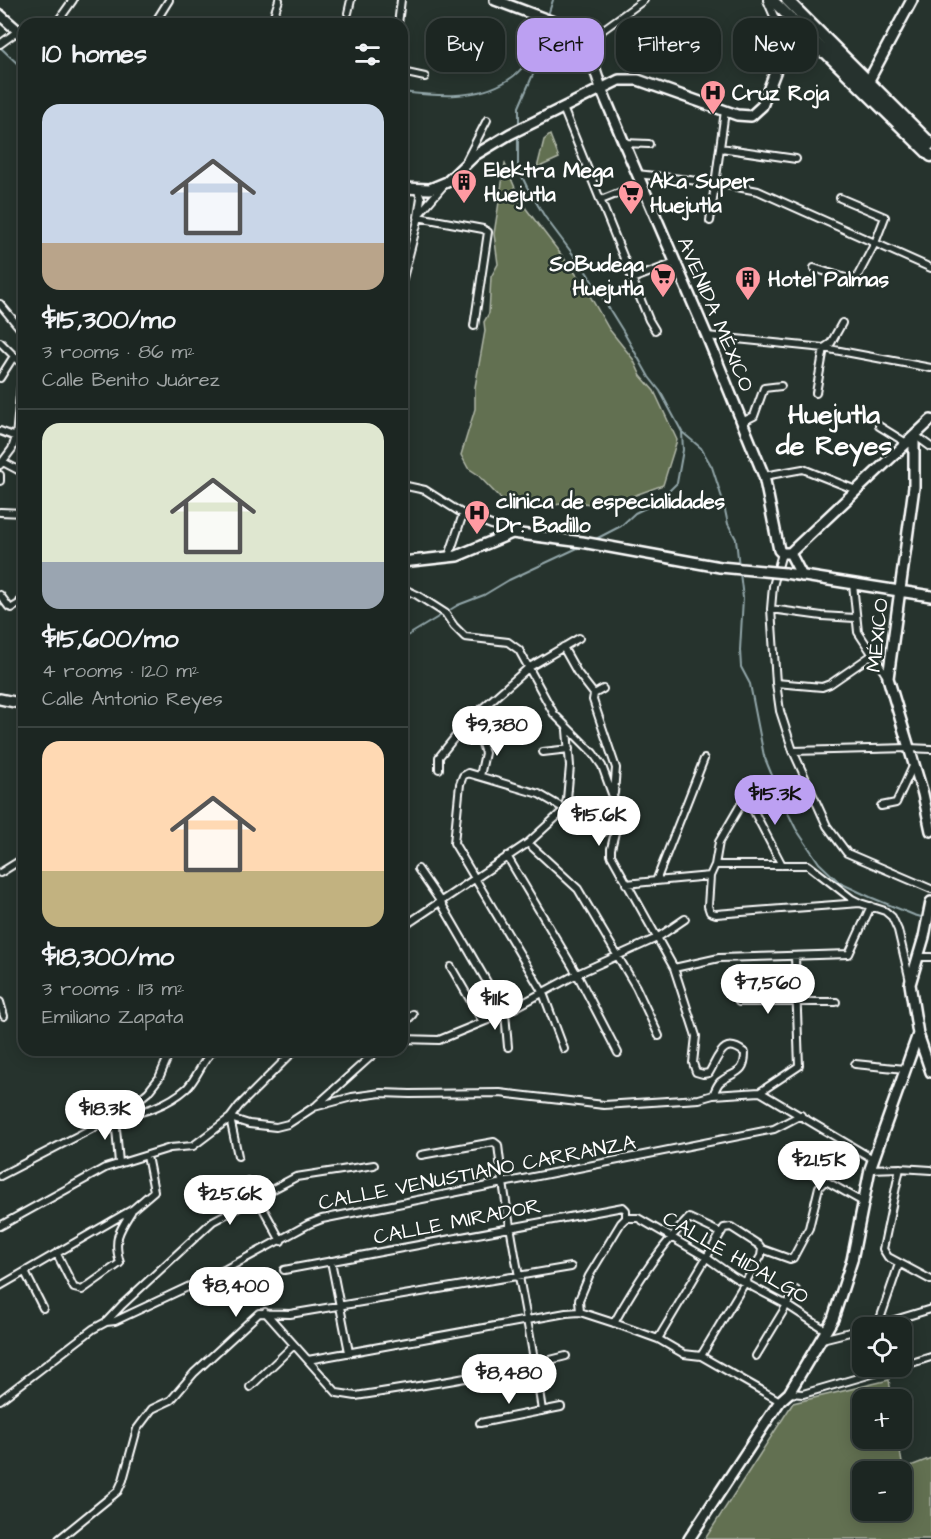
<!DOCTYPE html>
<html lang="en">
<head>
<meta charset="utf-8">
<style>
  :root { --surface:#1c2622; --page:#29322f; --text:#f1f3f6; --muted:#a0a5a5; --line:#3a4340; --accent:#bca0f2 }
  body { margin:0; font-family:"Architects Daughter",sans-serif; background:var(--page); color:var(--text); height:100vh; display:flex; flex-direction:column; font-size:22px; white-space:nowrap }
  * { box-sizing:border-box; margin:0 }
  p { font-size:20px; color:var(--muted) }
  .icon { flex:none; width:33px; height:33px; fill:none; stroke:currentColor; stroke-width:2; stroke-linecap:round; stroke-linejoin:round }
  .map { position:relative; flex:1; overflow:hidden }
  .side { position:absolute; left:18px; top:18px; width:390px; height:1038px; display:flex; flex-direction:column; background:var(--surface); border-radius:18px; box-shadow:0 3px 15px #0003,0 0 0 2px var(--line) }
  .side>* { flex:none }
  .top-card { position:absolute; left:426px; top:18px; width:414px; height:54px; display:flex; gap:12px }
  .tools { position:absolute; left:852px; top:1317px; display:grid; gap:12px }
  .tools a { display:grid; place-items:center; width:60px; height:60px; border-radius:12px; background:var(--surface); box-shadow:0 3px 15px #0003,0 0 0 2px var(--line); font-size:30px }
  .price { position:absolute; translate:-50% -51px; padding:0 14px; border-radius:21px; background:#fff; color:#222; font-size:20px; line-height:39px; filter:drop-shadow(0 2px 3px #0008) }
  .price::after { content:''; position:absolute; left:50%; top:36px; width:18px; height:14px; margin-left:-9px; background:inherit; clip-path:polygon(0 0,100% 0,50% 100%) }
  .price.active { background:var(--accent); color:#111 }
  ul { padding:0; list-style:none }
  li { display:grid; align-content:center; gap:12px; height:318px; padding:0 24px }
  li+li { border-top:2px solid var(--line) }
  li span { display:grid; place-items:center; height:186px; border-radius:18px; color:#555 }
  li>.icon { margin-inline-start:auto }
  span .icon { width:108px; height:108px; fill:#fffc; stroke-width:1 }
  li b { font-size:26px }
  h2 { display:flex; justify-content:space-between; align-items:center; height:72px; padding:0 24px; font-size:26px }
  .pill { padding:0 21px; border-radius:18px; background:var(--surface); box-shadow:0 3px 15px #0003,0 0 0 2px var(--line); font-size:21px; line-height:54px }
  .pill.active { background:var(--accent); color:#111 }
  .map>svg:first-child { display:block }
</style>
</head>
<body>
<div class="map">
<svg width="931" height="1539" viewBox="0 0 931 1539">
  <rect width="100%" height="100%" fill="#26332d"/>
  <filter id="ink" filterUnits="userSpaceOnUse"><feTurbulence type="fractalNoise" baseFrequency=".0167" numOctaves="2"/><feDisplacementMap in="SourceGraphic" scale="12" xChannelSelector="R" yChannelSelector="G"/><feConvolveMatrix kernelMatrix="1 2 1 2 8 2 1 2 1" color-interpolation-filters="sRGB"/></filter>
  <g filter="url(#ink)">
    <path fill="#626f51" stroke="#b0b7a8" stroke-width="1.5" fill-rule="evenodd" d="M 550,135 L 559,158 L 537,168 L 544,140 Z
      M 505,164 L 521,202 L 582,282 L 609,329 L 633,359 L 641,376 L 654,391 L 677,440 L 663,485 L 622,500 L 602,505 L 572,502 L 555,505 L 533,505 L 503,501 L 477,474 L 468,468 L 461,455 L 475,409 L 475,387 L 485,331 L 484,322 L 489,313 L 491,277 L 498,264 L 494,234 Z
      M 889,1380 L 892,1399 L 862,1400 L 862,1438 L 898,1439 L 903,1469 L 931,1458 L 931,1539 L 705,1539 L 793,1403 ZM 862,1472 L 902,1472 L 902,1510 L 862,1510 Z"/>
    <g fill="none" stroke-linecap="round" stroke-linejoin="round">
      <path stroke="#92a6a9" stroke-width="2" d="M 547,18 L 553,0
        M 0,47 L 24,70
        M 402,92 C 437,96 477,100 508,80 C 523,71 532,55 540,40
        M 519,127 L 519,107 L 537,65 L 546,23
        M 518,132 L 518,168 L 527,187 L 545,217 L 587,273 L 623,331 L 649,377 L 660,391 L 682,432 L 701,448 L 712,467 L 723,501 L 728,524 L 736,539 L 739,567
        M 594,540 L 621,526 L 635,513 L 658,502 L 677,483 L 683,450 L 682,432
        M 740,573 L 743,598 L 740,650 L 741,667 L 750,684 L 764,756 L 785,807 L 796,829 L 819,863 L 840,883 L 870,897 L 914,915 L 925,918
        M 402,639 L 458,605 L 484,595 L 509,580 L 584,545"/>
      <defs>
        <path id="street" d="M 767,0 L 779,28 L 783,52 L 803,46 L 822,54
          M 348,13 L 351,0
          M 56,24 L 73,0
          M 154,24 L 169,0
          M 271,24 L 279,0
          M 398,24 L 401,0
          M 586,42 L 644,0
          M 0,44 L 18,31
          M 402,72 L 425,77
          M 563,108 L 649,320 L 655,330
          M 624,143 L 649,144
          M 721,148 L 796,159
          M 467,159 L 487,120
          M 637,174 L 716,183 L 758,191 L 931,268
          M 417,189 L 421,198 L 418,217 L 483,229 L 488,232 L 474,326
          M 601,200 L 641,184
          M 710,221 L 725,111
          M 814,268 L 855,281 L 875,243 L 885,217 L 840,198
          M 632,279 L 675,263
          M 402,282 L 420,213 L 443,186
          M 0,304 L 24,333
          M 707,336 L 824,348 L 931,368
          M 0,342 L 23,365
          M 0,378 L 14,356
          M 816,393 L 824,348 L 831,343 L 842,323
          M 742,422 L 754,416 L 764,388 L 781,386
          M 879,426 L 908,444
          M 0,431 L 16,437
          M 916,436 L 931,447
          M 3,462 L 24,473
          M 0,465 L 12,449 L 16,437 L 24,354
          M 0,475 L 0,481
          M 764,476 L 803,469 L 856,490
          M 402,485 L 425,490 L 463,514 L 512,533
          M 0,512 L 24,513
          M 782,553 L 773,586 L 771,609 L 776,683 L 780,711 L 793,751 L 827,826 L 847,853 L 931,889
          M 449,556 L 463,514
          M 853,584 L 858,632 L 888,678
          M 402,588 L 417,595 L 445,613 L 454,626 L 465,637 L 508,642 L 519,650 L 554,714 L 593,753 L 602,766 L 616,805 L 616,828 L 611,849 L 611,855 L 674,968 L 696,1036 L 693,1063 L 696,1072 L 703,1074 L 709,1073 C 719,1056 723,1036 745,1053 C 745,1075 734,1071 720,1082 C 717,1085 715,1090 713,1095
          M 0,595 L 9,607 L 12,608 L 22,602
          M 771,609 L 822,616 L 855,618
          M 563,647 L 577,672 L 594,694
          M 776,683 L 822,687 L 830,684 L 872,655
          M 603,689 L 594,694 L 593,700 L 616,768 L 614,793
          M 793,751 L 909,748 L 931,749
          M 543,752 L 569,749
          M 439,769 L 439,757 L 467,722 L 528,668 L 579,638
          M 480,776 L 485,753 L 481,741
          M 881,806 L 896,803 L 914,764
          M 528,843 L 578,889 L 636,987 L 659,1036
          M 507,856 L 577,974 L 618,1053
          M 715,865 L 808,865 L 852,899 L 860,903 L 885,911 L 892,917 L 898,930 L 910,981
          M 782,865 L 747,798 L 744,799 L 719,842 L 715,865 L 710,876 L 708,906 L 710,912 L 716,914 L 860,903
          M 418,869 L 440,901 L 505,1013 L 508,1047
          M 0,873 L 24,858
          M 656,881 L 710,876
          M 626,884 L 656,881 L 704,759
          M 402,932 L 407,924 L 528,843 L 564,810 L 567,799 L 570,766 L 567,730
          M 919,957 L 931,957
          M 451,967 L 483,1022
          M 674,968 L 719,958 L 849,954 L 871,906
          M 0,1002 L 4,1016
          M 739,1002 L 836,1002
          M 402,1026 L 413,1014
          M 402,1039 L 439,1040 L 505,1013 L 577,974 L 657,938 L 685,919
          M 564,1049 L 543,993 L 454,843 L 460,784 L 463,776 L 468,773 L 539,794 L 604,832
          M 855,1064 L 905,1069
          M 760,1092 L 873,1159
          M 317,1105 L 378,1050
          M 230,1118 L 249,1124 L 276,1127 L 288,1124 L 314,1107 L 352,1097 L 381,1093 L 410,1094 L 500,1093 L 604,1105 L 699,1099 L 713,1095 L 760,1092 L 799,1066 L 795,957
          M 230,1118 L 238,1156
          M 421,1155 L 494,1142 L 498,1145 C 508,1234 530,1322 542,1411
          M 787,1159 L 863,1202
          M 119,1163 L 115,1117 L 118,1118 C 143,1112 167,1106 187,1088 C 198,1077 202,1060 214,1050
          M 900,1168 L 883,1249 L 888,1257 L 931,1280
          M 870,1169 L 900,1168 L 931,1170
          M 0,1176 L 122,1113 L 148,1092 L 159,1078 L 171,1050
          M 248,1181 L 281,1241
          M 626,1218 L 638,1218 L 707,1258 L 734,1277 L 787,1305 L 827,1331
          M 0,1226 L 105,1168 L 170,1148 L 193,1146 L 230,1118 L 239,1106 L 295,1050
          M 57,1254 L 74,1288 L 82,1290 L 120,1263 C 113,1239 119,1231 131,1212
          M 331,1261 L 349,1352
          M 284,1270 L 623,1207 L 626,1210 L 626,1218
          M 25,1272 L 43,1308
          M 0,1286 L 133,1209 L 154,1191 L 147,1156
          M 265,1312 L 337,1393 L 356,1396 C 426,1385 497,1374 566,1356
          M 580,1312 L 579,1300 L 589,1276 L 621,1223 L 626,1218
          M 106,1322 L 122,1305 L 213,1221 L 296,1177 L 374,1165
          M 614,1323 C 635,1285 658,1249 689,1218 L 721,1233
          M 878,1325 L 899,1264
          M 868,1328 L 931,1309
          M 658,1339 L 724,1228 L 731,1227 L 759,1245 L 762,1249 L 790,1259 L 793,1258 L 809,1228 L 819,1187 L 825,1181
          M 822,1339 L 862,1329
          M 701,1356 L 761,1256 L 762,1249
          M 756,1356 L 796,1290
          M 308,1360 L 566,1313 L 580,1312 L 614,1323 L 658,1339 L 684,1354 L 701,1356 L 780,1401
          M 902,1366 L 931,1357
          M 250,1387 L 294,1345
          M 789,1393 L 803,1394 L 899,1366
          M 0,1400 L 93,1329 L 106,1322 L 115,1321 L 226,1269 L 309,1224 L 322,1219 L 774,1129 L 801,1115
          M 480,1423 L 561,1407
          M 59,1539 L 118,1491 L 123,1480 L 137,1429 L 152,1409 L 171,1400 L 194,1373 L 259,1313 L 290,1314 L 571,1267"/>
        <path id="secondary" d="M 495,0 L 572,29 L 586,42 L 601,88 L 624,143 L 707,336 L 764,476 L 779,550 L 782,553 L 790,553 L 931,420
          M 0,15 L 24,36
          M 869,80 L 912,0
          M 402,188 L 430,189 L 447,182 L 475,155 L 510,134 L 619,80 L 638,80 L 737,115 L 751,116 L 762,106 L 783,52 L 804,23
          M 914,438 L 914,487 L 888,678 L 923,794 L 931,831
          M 790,553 L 802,576
          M 402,562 L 457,556 L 512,533 L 582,542 L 720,567
          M 785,573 L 931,596
          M 24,600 L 22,602 L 24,604
          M 0,699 L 24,704
          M 931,902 L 924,937 L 910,984 L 918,1034 L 931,1072
          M 689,1539 L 780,1401 L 789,1393 L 833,1319 L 852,1260 L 870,1169 L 918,1034"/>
        <path id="primary" d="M 772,0 L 931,156
          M 787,0 L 931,144"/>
      </defs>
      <use href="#street" stroke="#fff" stroke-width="10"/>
      <use href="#secondary" stroke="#fff" stroke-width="14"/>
      <use href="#primary" stroke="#fff" stroke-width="15"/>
      <use href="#street" stroke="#26332d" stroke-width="6"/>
      <use href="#secondary" stroke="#26332d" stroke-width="9"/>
      <use href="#primary" stroke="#26332d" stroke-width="10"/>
      <defs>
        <path id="secondary-bridge" d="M 720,567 L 785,573"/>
      </defs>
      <use href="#secondary-bridge" stroke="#fff" stroke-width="14" stroke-linecap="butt"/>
      <use href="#secondary-bridge" stroke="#26332d" stroke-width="9"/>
    </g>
  </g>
  <defs>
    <symbol id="hospital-pin" viewBox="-11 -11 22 30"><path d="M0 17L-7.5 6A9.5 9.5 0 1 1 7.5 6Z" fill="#ff9aa2" stroke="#26332d"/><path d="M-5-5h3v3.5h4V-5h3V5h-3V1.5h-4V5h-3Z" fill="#111"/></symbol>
    <symbol id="building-pin" viewBox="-11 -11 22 30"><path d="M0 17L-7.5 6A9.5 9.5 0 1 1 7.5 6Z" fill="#ff9aa2" stroke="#26332d"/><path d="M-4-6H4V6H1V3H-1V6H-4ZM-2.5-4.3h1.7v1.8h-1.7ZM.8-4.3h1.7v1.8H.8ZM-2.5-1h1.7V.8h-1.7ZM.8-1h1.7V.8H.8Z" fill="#111"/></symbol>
    <symbol id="supermarket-pin" viewBox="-11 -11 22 30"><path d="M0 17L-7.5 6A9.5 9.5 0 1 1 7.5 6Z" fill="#ff9aa2" stroke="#26332d"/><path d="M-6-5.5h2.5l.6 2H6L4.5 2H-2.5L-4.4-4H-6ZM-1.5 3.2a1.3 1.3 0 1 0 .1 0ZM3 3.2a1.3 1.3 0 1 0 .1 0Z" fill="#111"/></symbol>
  </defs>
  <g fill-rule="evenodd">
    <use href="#hospital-pin" x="698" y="78" width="30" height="40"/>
    <use href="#building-pin" x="449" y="167" width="30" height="40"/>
    <use href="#supermarket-pin" x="616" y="178" width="30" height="40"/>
    <use href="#supermarket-pin" x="648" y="261" width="30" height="40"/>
    <use href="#building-pin" x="733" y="264" width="30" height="40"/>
    <use href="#hospital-pin" x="462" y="498" width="30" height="40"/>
  </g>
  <g text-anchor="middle" stroke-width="5" stroke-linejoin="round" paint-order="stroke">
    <g font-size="21" font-weight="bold" fill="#fff" stroke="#26332d" text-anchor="start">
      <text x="732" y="100">Cruz Roja</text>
      <text x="484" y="177">Elektra Mega<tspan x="484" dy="24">Huejutla</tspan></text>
      <text x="650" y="188">Aka Super<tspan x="650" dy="24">Huejutla</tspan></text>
      <text x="644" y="271" text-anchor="end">SoBudega<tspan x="644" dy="24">Huejutla</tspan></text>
      <text x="768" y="286">Hotel Palmas</text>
      <text x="496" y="508">clinica de especialidades<tspan x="496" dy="24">Dr. Badillo</tspan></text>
    </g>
    <g font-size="21" fill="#fff" stroke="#26332d">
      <text transform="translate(716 314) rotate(67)" y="7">AVENIDA MÉXICO</text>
      <text transform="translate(877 635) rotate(-84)" y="7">MÉXICO</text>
      <text transform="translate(477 1172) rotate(-11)" y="7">CALLE VENUSTIANO CARRANZA</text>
      <text transform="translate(457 1221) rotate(-11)" y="7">CALLE MIRADOR</text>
      <text transform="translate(736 1257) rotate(30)" y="7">CALLE HIDALGO</text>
    </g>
    <g font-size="27" font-weight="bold" fill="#fff" stroke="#26332d">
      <text x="834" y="423">Huejutla<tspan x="834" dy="31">de Reyes</tspan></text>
    </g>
  </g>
</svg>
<div class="tools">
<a><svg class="icon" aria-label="locate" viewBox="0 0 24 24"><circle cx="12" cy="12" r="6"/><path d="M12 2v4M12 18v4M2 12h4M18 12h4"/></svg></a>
<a>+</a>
<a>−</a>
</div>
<b class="price" style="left:497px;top:757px">$9,380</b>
<b class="price active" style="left:775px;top:826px">$15.3K</b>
<b class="price" style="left:599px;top:847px">$15.6K</b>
<b class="price" style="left:768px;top:1015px">$7,560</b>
<b class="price" style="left:495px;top:1031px">$11K</b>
<b class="price" style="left:105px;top:1141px">$18.3K</b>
<b class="price" style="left:819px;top:1192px">$21.5K</b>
<b class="price" style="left:230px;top:1226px">$25.6K</b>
<b class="price" style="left:236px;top:1318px">$8,400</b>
<b class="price" style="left:509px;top:1405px">$8,480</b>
<div class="top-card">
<a class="pill">Buy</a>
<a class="pill active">Rent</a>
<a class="pill">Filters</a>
<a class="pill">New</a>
</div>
<section class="side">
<h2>10 homes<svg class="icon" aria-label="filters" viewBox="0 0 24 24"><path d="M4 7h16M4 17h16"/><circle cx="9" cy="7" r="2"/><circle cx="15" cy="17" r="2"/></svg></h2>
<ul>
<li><span style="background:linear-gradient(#c9d6e8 75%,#b9a48a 0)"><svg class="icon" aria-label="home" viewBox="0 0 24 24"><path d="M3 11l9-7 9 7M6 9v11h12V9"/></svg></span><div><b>$15,300/mo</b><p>3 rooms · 86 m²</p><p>Calle Benito Juárez</p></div></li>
<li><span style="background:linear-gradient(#dfe7d0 75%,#9aa5b1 0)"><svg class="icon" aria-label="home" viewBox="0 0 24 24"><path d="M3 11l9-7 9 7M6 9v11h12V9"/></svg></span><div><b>$15,600/mo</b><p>4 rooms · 120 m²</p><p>Calle Antonio Reyes</p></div></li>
<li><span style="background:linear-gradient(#ffd9b3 70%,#c2b280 0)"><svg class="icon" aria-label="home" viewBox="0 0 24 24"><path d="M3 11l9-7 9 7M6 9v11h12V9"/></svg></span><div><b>$18,300/mo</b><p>3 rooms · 113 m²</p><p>Emiliano Zapata</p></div></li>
</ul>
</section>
</div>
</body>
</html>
